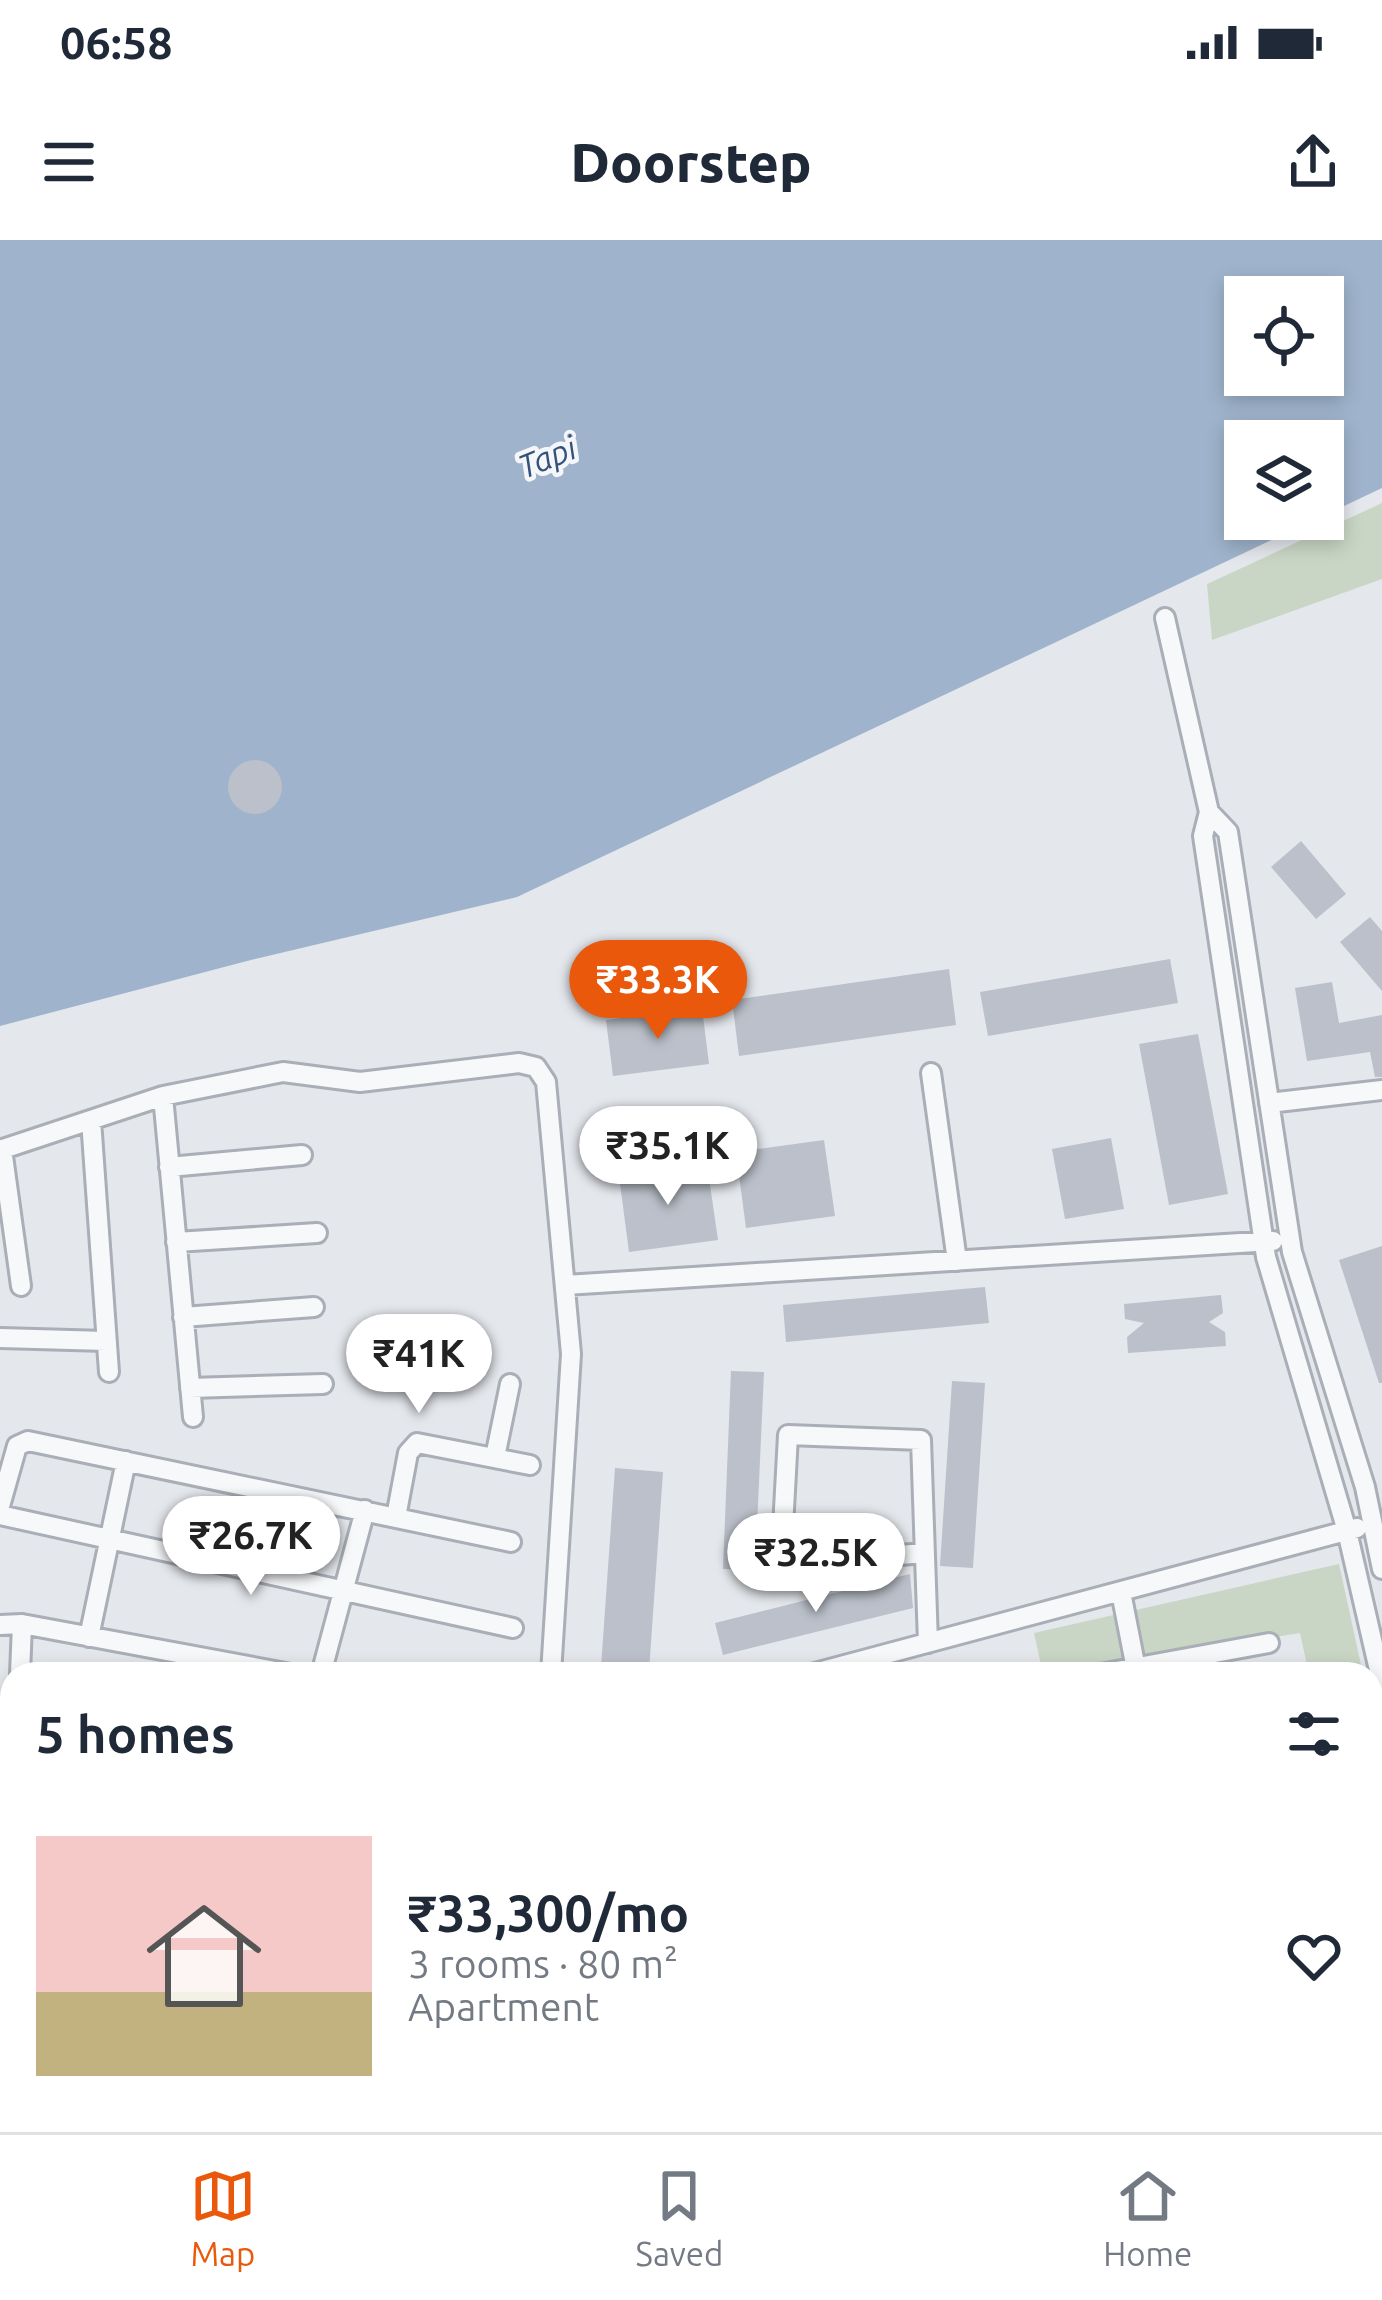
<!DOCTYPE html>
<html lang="en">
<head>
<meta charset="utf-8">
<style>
  :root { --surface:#fff; --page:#f2f2f3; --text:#1f2937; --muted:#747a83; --line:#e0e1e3; --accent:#ea580c }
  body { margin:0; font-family:Ubuntu,sans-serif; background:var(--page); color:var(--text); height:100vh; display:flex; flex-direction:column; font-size:45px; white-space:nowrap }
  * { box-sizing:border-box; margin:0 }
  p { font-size:39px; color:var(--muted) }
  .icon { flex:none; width:66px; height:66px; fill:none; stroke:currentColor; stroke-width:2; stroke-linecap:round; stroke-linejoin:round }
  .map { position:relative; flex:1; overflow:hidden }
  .panel { position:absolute; left:0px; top:1422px; width:1383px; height:471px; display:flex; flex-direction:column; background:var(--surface); border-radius:36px 36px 0 0; box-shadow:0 6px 18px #0003 }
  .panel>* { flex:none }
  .buttons { position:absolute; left:1224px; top:36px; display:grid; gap:24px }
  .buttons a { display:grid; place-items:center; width:120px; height:120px; border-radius:0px; background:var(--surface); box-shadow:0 6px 18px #0003; font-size:60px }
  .price { position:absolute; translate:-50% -102px; padding:0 27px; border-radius:42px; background:#fff; color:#222; font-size:39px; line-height:78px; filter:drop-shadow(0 3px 6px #0008) }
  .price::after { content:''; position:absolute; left:50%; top:72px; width:36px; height:27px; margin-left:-18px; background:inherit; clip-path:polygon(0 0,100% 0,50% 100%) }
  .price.selected { background:var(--accent); color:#fff }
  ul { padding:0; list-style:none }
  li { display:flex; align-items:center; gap:36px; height:300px; padding:0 36px }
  li span { display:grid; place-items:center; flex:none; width:336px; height:240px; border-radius:0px; color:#555 }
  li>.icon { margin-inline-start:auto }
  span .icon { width:144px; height:144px; fill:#fffc; stroke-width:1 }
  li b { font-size:51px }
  h2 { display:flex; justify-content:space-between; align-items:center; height:144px; padding:0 36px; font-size:51px }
  .status { display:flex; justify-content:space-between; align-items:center; height:84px; padding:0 60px; background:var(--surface); direction:ltr }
  .status svg { height:33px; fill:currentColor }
  header { display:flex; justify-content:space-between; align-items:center; height:156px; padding:0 36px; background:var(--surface); font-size:54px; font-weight:800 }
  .tabs { display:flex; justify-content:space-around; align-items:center; height:168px; border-top:3px solid var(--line); background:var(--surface); font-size:33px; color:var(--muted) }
  .tabs a { display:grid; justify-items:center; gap:6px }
  .tabs .selected { color:var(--accent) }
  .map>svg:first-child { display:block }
</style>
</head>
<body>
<div class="status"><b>06:58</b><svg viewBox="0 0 49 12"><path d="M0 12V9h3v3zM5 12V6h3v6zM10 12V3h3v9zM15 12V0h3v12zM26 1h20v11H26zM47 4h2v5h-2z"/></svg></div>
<header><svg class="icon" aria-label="menu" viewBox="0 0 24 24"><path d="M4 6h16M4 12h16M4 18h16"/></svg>Doorstep<svg class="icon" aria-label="share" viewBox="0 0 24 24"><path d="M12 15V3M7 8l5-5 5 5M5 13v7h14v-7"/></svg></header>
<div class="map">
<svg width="1382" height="1892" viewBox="0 0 1382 1892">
  <rect width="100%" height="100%" fill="#e4e7ec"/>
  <path fill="#c9d6c5" d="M 1382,263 L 1382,339 L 1212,400 L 1207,344 Z
    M 1339,1324 L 1363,1434 L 1309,1434 L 1300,1393 L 1043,1434 L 1034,1393 Z
    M 1371,1468 L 1382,1517 L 1382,1805 L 1371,1749 Z
    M 601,1881 L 784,1881 L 782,1892 L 603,1892 Z"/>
  <path fill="#9fb4cc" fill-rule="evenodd" d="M 0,0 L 1382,0 L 1382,248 L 1323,276 L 1323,201 L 1245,201 L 1245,279 L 1316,279 L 517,657 L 247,721 L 0,786 ZM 1245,57 L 1323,57 L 1323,135 L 1245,135 Z"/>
  <path fill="#bbc0ca" d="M228 547a27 27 0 1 1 54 0a27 27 0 1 1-54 0Z
    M 1301,601 L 1346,654 L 1316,679 L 1271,627 Z
    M 1370,677 L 1382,691 L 1382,751 L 1340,702 Z
    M 1170,719 L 1178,763 L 988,796 L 980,752 Z
    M 949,729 L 956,785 L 739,816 L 732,760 Z
    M 1332,742 L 1339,783 L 1382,775 L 1382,837 L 1375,837 L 1370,812 L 1307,821 L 1295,748 Z
    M 702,768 L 709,824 L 613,836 L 606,780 Z
    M 1198,794 L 1228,954 L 1169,965 L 1139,804 Z
    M 1111,898 L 1124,969 L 1065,979 L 1052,909 Z
    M 824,900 L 835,976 L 746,988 L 736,912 Z
    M 707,924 L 718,1000 L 629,1012 L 619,936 Z
    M 1382,1006 L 1382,1143 L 1379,1143 L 1339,1020 Z
    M 985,1047 L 989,1083 L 786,1102 L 783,1065 Z
    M 1221,1055 L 1223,1073 L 1209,1082 L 1225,1092 L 1226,1106 L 1128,1113 L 1127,1097 L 1144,1083 L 1125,1079 L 1124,1064 Z
    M 731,1131 L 764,1132 L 755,1330 L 723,1329 Z
    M 952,1141 L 985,1143 L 973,1328 L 940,1326 Z
    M 615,1228 L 663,1232 L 649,1431 L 601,1427 Z
    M 910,1334 L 913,1368 L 723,1415 L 715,1383 Z"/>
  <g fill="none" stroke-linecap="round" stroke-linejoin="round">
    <defs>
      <path id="minor" d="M 1165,378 L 1209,572 L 1203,596 L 1266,1017 L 1347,1291 L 1382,1443
        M 1209,572 L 1228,592 L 1292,1012 L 1365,1247 L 1382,1329
        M 931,833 L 957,1021
        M 163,856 L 193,1177
        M 1269,863 L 1382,850
        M 91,880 L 109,1132
        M 2,909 L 21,1046
        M 0,910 L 163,856 L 283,832 L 360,842 L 519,823 L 536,827 L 546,842 L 571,1114 L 551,1434
        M 169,927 L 302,915
        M 176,1002 L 317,993
        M 565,1045 L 1273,1001
        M 183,1077 L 314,1067
        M 0,1098 L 106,1101
        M 190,1148 L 323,1144
        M 495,1217 L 510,1144
        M 0,1266 L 17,1206 L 28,1201 L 511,1302
        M 0,1275 L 513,1388
        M 396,1277 L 408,1213 L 417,1203 L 530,1225
        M 924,1313 L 781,1325 L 788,1195 L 921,1200 L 928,1403
        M 1121,1352 L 1137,1434
        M 0,1385 L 22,1384 L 291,1434
        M 89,1397 L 126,1221
        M 20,1434 L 22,1384
        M 321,1434 L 365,1270
        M 811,1434 L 1357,1288
        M 1100,1434 L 1269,1403
        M 0,1491 L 12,1491
        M 0,1554 L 12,1555
        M 1371,1844 L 1382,1842
        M 0,1848 L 12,1567
        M 1371,1873 L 1382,1871
        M 578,1881 L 579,1892
        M 1015,1881 L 1015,1892
        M 1221,1881 L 1223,1892
        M 286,1892 L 286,1881
        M 855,1892 L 857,1881
        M 935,1892 L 937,1881
        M 1100,1892 L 1149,1881
        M 1281,1892 L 1334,1881"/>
    </defs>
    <use href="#minor" stroke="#a9aeb7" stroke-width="24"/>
    <use href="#minor" stroke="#f7f8fa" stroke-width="18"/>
  </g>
  <g text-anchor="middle" stroke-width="9" stroke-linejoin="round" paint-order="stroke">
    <g font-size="33" font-style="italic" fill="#34527a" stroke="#f4f6f9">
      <text transform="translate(547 217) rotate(-22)" y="12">Tapi</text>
    </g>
  </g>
</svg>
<div class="buttons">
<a><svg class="icon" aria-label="locate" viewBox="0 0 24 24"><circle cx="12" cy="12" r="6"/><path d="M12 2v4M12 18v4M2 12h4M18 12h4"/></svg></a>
<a><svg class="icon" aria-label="layers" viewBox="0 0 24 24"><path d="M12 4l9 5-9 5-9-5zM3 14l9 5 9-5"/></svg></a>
</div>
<b class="price selected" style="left:658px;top:802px">₹33.3K</b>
<b class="price" style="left:668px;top:968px">₹35.1K</b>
<b class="price" style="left:419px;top:1176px">₹41K</b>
<b class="price" style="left:251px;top:1358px">₹26.7K</b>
<b class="price" style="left:816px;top:1375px">₹32.5K</b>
<section class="panel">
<h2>5 homes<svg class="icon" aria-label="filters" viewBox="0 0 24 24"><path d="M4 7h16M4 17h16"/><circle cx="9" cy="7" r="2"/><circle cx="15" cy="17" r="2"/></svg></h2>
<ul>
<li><span style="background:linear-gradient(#f6c9c9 65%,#c2b280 0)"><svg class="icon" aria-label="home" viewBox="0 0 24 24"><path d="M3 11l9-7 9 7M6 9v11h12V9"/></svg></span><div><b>₹33,300/mo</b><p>3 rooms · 80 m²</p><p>Apartment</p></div><svg class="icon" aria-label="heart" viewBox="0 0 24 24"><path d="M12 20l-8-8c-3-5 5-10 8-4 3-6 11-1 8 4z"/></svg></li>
</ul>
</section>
</div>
<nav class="tabs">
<a class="selected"><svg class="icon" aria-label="map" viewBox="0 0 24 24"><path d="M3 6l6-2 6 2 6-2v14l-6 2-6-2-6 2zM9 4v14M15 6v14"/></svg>Map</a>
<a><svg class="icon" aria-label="saved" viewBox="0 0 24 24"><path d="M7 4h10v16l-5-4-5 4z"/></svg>Saved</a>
<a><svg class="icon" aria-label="home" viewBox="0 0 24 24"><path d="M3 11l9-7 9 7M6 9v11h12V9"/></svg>Home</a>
</nav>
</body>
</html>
